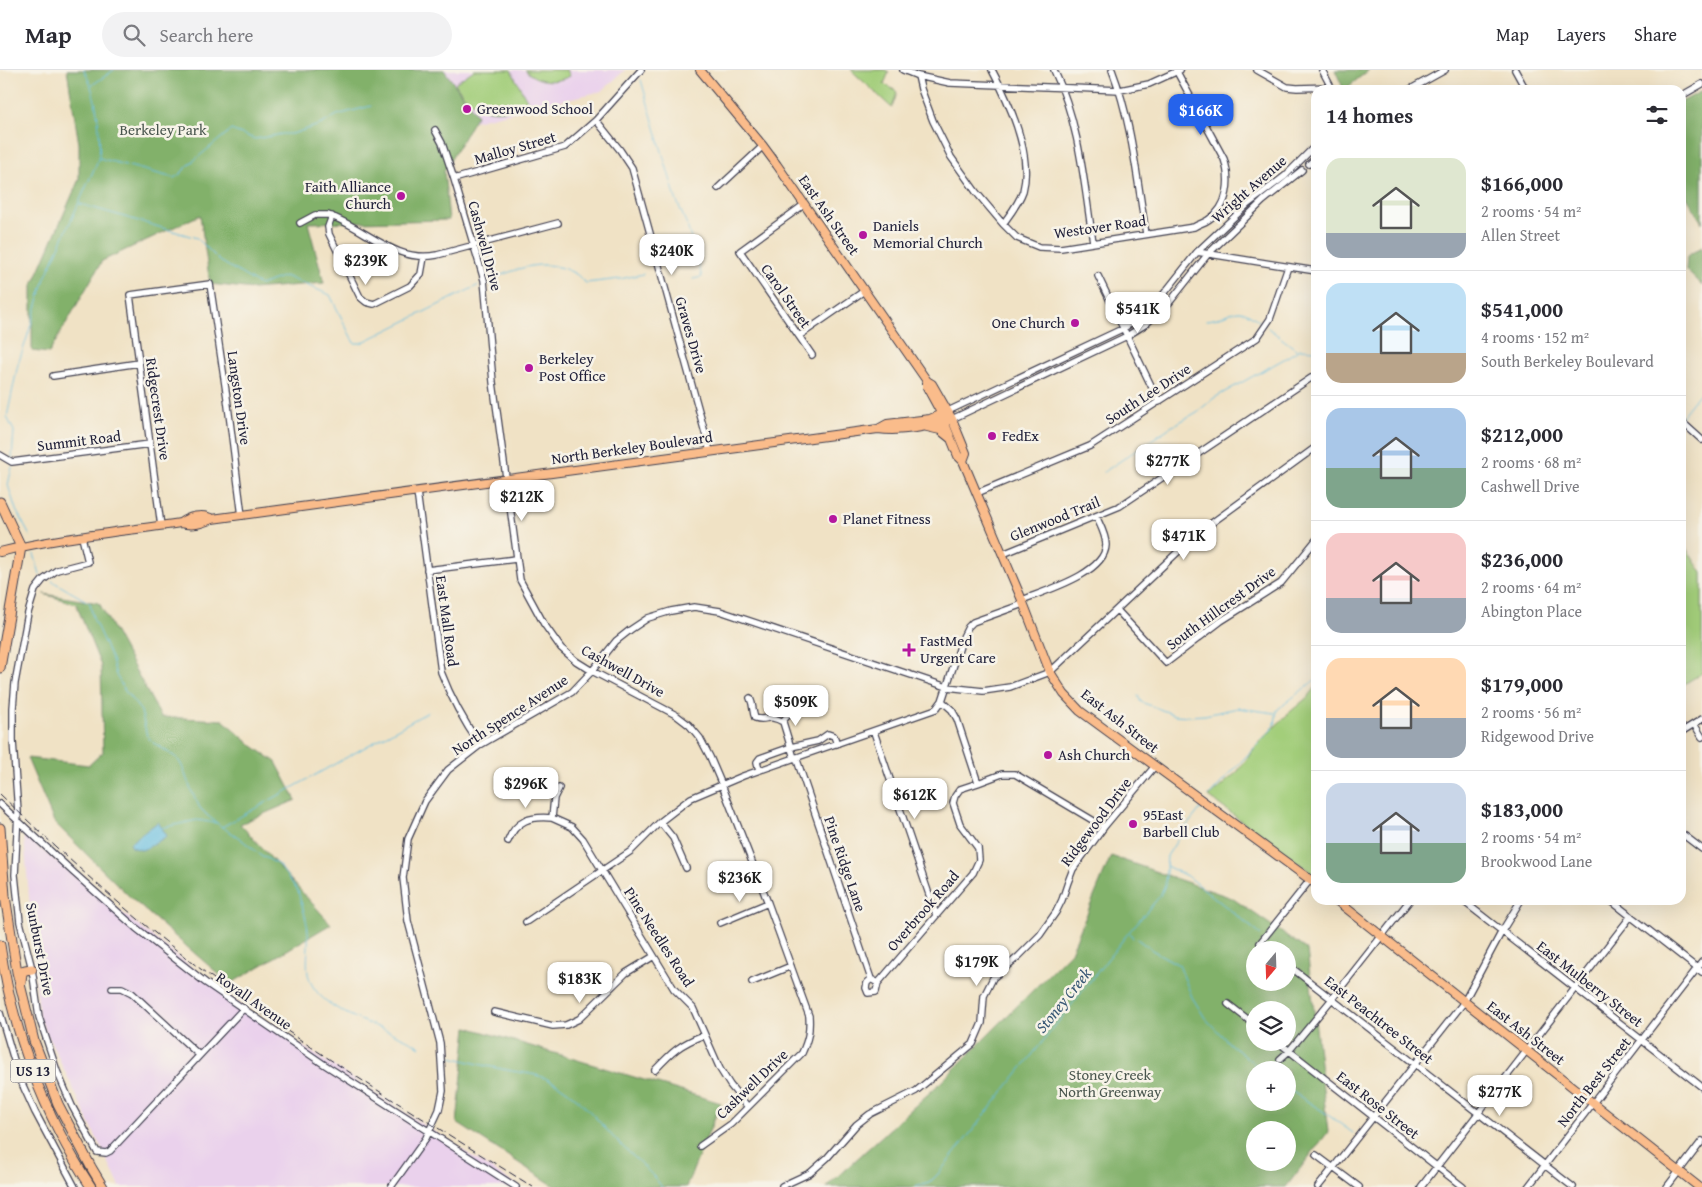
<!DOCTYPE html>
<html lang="en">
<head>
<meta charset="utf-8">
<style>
  :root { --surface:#fff; --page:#f2f2f3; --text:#2b2b33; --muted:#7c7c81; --line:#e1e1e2; --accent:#2563eb }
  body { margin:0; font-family:"Gentium Book Plus",serif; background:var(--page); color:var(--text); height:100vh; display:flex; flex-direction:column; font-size:19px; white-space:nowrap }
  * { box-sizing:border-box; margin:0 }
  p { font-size:16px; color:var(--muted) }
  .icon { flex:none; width:28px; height:28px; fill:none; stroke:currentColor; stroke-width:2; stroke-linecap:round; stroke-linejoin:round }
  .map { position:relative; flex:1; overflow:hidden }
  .panel { position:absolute; left:1311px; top:15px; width:375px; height:820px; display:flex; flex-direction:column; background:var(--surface); border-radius:15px; box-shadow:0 5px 20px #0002 }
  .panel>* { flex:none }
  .needle { width:32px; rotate:199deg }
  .controls { position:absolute; left:1246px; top:871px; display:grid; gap:10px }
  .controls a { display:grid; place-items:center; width:50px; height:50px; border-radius:50%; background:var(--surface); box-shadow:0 5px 20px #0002; font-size:25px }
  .price { position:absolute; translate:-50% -42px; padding:0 11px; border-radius:10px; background:#fff; color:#222; font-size:16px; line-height:32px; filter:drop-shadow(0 1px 2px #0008) }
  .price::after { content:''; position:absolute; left:50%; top:30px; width:15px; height:11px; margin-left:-8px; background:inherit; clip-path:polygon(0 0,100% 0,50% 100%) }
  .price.active { background:var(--accent); color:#fff }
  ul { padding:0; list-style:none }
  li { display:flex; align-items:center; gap:15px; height:125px; padding:0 15px }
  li+li { border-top:1px solid var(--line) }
  li span { display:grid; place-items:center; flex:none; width:140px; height:100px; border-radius:15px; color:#555 }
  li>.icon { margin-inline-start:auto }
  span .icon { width:60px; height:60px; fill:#fffc; stroke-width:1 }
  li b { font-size:21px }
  h2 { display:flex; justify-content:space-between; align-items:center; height:60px; padding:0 15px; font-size:21px }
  header { display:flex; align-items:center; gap:30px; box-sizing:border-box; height:70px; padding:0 25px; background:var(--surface); border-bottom:1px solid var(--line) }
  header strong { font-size:24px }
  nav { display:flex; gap:28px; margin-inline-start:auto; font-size:18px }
  .search { width:350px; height:45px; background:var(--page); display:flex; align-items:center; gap:12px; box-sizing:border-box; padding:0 18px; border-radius:28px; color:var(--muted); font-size:19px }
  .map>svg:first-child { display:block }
</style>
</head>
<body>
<header>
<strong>Map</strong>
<div class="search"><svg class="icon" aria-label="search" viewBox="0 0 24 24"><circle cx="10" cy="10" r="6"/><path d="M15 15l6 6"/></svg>Search here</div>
<nav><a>Map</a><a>Layers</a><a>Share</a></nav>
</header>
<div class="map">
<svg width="1702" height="1117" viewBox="0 0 1702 1117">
  <rect width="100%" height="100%" fill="#f7f3e8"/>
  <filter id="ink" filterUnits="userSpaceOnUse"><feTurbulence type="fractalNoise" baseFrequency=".02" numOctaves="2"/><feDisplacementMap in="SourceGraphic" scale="10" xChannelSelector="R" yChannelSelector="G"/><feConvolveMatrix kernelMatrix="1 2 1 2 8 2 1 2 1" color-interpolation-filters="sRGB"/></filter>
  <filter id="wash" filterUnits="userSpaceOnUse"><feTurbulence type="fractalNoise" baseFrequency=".0096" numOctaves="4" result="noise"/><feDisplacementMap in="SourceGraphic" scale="20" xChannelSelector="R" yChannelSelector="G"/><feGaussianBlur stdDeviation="1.12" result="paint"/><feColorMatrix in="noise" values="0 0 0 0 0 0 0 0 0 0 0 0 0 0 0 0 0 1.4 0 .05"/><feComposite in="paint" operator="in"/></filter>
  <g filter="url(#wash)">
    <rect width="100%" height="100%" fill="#f0e2c5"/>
    <path fill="#ead1ec" d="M 321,0 L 625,0 L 602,21 L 449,57 Z
      M 24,766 L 244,938 L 519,1117 L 120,1117 L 39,947 Z"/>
    <path fill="#a3ce7a" stroke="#62785a" d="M 474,0 L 511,0 L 528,32 C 498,48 472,42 455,13 Z
      M 525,0 L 567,0 L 570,6 C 554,14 537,12 525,0 Z
      M 851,0 L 885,0 L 889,2 L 884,14 L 896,21 L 897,23 L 892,38 Z
      M 1681,470 L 1702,503 L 1702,603 L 1681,616 L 1681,575 L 1683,573 L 1681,567 Z
      M 1316,617 L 1316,806 L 1209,727 L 1238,701 L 1258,673 L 1290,642 L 1309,626 Z"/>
    <path fill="#82b16a" stroke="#526a52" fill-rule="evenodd" d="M 67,0 L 444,0 L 477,45 L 444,101 L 449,150 L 308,153 L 324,213 L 253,219 L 210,214 L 200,145 L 102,191 L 49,283 L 32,281 L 32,217 L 79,109 L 79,74 Z
      M 1335,0 L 1369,0 L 1344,20 Z
      M 1702,21 L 1702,153 L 1681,117 L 1681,32 Z
      M 1702,177 L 1702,216 L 1686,200 L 1687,186 Z
      M 44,524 L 99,533 L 161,647 L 223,650 L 250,674 L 276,692 L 296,730 L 240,754 L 331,854 L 230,914 L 132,829 L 54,752 L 27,688 L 89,695 L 103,682 L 101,596 L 76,534 Z
      M 1111,786 L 1232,828 L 1307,880 L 1328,1062 L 1286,1117 L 826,1117 L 939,1014 L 1071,882 ZM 1255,880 L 1288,880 L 1288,912 L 1255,912 ZM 1255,940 L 1288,940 L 1288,972 L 1255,972 ZM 1255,1000 L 1288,1000 L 1288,1032 L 1255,1032 ZM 1255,1060 L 1288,1060 L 1288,1092 L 1255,1092 Z
      M 467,957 L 721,1033 L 686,1117 L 556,1117 L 457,1053 Z"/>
    <path fill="#63bde1" stroke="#42708e" d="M 158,752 L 167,766 L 147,778 L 141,780 L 132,777 L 130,773 Z"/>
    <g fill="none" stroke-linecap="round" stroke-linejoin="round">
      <path stroke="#63bde1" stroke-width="1" d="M 641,10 L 676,129 L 687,155 L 702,207 L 693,209
        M 92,15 L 114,0
        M 99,88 L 174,108 L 180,104 L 192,92 L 231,60 L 255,69 L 282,64 L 292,64 L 322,54 L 337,45 L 371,36
        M 80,134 L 197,168 L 220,191 L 260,215 L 285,206 L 330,225 L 354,273 L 361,273 L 479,215
        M 491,209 C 521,198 543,187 574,203 C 579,205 581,210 586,213 L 620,209 L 643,204
        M 1206,250 C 1218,250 1229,242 1238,241 C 1246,240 1256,249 1263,254
        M 1268,258 L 1297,280
        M 1681,347 L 1702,320
        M 12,388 L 14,361 L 7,347 L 18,294 L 26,271 L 45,208 L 99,88 C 101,61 97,24 84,0
        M 12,397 L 8,415 L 16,440 L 30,466
        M 1104,402 L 1169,358 L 1197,342 L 1214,328 L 1239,314 L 1284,289 L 1300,279 L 1316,280
        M 34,484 L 40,504
        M 52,511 L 90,533 L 93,548 L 112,590 L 116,605 L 125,621 L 141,641 L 147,666 L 152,672 L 177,688 L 182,696 L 191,720 L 200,738 L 208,746 L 222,757 L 238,767 L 261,785 L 279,795 L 298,821 C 301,834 307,848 308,862 C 309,876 306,890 308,904 C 316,945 390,956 420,977
        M 1138,626 L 1141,632 L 1175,645 L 1189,646 L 1205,645 L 1238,638 L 1275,643
        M 1209,726 L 1272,659 L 1275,654 L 1277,640 L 1316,609
        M 222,757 L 428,642
        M 161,758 L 197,750 L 216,753
        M 1166,796 L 1189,807 L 1261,865
        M 1130,863 L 1133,868
        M 1137,869 L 1152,880 L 1179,895 L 1192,927 L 1205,948 L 1230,974 L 1262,1000
        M 452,987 C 472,993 491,997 512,1001 C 524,1003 538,1004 549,1010 C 577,1023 596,1049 617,1071 C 632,1086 649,1099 662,1117
        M 1288,1019 L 1321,1040 L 1353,1063
        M 915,1117 L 929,1113 L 939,1103 L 1129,862 L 1160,826 L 1165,815 L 1167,786 L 1185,758 L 1201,738"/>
    </g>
  </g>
  <g filter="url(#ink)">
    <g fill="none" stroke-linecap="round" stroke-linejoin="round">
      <defs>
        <path id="minor" d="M 903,0 L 918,6 L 950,13 L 1120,20 L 1149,14 L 1180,0
          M 992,0 C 1009,32 1033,84 1023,121 C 1019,133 1010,144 1003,154
          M 1054,0 C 1080,54 1084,114 1093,172
          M 1112,0 C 1132,52 1137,109 1146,164
          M 1257,0 L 1287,17 L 1297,18 L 1331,17
          M 1322,0 L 1331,17 L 1331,20
          M 1515,0 L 1526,20
          M 918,6 L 921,19 L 933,51 L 951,87 L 976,122 L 1003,154 L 1017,168 L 1039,177 L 1061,178 L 1194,157 C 1198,154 1204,153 1208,150 C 1229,137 1231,110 1224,89 L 1176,0
          M 1409,20 L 1445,0
          M 1681,26 L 1702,14
          M 596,50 L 620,80 L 632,98 L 710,381
          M 435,60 L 442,73 L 454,109 L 484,210 L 493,312 L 520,510 L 544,554 L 561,578 L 576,591 L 592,601 L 676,645 L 689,655 L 700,668 L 710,687 L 722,715 L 768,833 L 809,946 C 810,961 808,970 802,983 L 731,1054 L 700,1076
          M 1309,94 L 1316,88
          M 454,109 L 565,77 L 596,50 L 641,0
          M 718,118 L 763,76
          M 805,134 L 740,181 L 812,285
          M 332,146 L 328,157 L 329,164 L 360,227 L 366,232 L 374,234 L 410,216 L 421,204 L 424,187
          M 300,153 L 315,145 L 328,145 C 365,157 395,194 437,185 L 558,153
          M 1197,182 L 1316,201
          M 1098,206 L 1159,332
          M 799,266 L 864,221
          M 53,306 L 139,293
          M 948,341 L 1124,258 L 1139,248 L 1159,230 L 1197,182 L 1248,134 L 1285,106 L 1316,75
          M 952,349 L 1127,266 L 1146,254 L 1159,242 L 1169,233 L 1208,184 L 1263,131 L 1302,100
          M 1681,351 L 1702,370
          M 0,385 L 12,392 L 150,374
          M 417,422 L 441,602 C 451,628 464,652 480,675
          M 977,423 L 1090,376 L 1257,268 L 1270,249 L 1288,197
          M 161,456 L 130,225 L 210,214 L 227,328 L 242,446
          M 82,467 L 88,492 L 57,500 L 43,510 L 35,520 L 28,543 L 15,613 L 13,638 L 13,671 L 18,742 L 15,805 L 20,852 L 32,899 L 39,947 L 57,1001 L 72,1036 L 97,1082 L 106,1083 L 110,1081 L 244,938
          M 1003,484 L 1120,436 L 1311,308 L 1316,306
          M 427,500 L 516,489
          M 1022,530 C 1044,521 1105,504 1106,475 C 1106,465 1100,455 1096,446
          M 1117,540 L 1166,593 L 1221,551 L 1281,513 L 1316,470
          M 750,628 C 754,636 752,641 755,648 C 767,652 768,643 783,652
          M 942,631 L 952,640 L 957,649 L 978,713 L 1002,704 L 1015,704 L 1104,757
          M 1694,654 L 1702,667
          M 874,662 L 936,845
          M 1681,662 L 1702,649
          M 796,687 L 871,909
          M 794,688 L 783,652 C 787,643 796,641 805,639
          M 759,700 L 757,692 L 760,688 L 791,677 L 818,671 L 828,664 L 834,666 L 837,674
          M 0,734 L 74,803 L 136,858 L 206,913 L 322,993 L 516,1117
          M 552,748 L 572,757 L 583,769 L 674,919 L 693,938 L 720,999 L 730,1015 L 748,1037
          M 660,752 L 673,768 L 686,798
          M 1681,763 L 1702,779
          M 508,771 C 516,750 531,746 552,748 L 554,728 L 559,718
          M 1462,830 L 1702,1017
          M 1610,830 L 1702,902
          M 526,852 L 631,781 L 660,752 L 691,728 L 743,706 L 936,639 L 942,631 L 963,567 L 968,557 L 973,552 L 1023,534
          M 720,853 L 768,833
          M 1269,880 L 1260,873 L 1310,810
          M 1288,895 L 1573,1117
          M 752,912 L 791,896
          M 878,913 L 876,922 L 868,923 L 866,918 L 867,913 L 871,909 L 878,913 L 973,803 L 979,790 L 978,778 L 960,754 L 953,733 L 955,726 L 960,719 L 978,713
          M 112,918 L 122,918 L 132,923 L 199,985
          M 1228,934 L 1255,955
          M 494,942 L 553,956 L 566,955 L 579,949 L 626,903 L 654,886
          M 0,943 L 19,1007 L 35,1042 L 75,1117
          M 1278,972 L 1463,1117
          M 1280,989 L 1289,981 L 1332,929 L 1410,830
          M 655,1000 C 672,982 680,974 704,965
          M 1316,1085 L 1359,1117
          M 782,1116 L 810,1103 L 827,1088 L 856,1055 L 870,1044 L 916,1021 L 973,974 L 982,953 L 984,926 L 993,908 L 1019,886 L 1040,865 L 1056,842 L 1062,830 L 1068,812 L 1073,799 L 1104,757 L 1155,696
          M 391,1117 L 426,1068 L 439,1040 L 443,1021 L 440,973 L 408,851 L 403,808 L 408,769 L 425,731 L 448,700 L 480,675 L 572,622 L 592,601 L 616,571 L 630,560 L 648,548 L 671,541 L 694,537 L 720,541 L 947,617 L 983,621 L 1010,617 L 1050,602 L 1198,463 L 1316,377
          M 1318,1117 L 1464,932 L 1502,861 L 1521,830
          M 1421,1117 L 1631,846
          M 1528,1117 L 1702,892
          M 1667,1117 L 1702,1071"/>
        <path id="major" d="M 700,0 L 763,76 L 777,95 L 927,311 L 932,314 L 952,349 L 966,383 L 963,391
          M 927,311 L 927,317 L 939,339 L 958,386 L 963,391 L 1022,530 L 1050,602 L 1064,624 L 1080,641 L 1316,814
          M 927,357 L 940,360 L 950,368
          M 878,359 L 887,354 L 930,349 L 946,342
          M 212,449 C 203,443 188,447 180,453 C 193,456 200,454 212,449 L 878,359 C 901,362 930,357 952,349
          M 0,482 C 59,467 120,462 180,453
          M 1336,830 L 1699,1117"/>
        <path id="highway" d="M 0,432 L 21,477 L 0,598
          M 0,758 L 5,826 L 17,902 L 34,971 L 58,1034 L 91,1097 L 103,1117
          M 0,875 C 12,960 44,1045 91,1117
          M 21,913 L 22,903 L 25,900 L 32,899"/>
      </defs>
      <use href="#minor" stroke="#413f50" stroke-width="8"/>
      <use href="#major" stroke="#413f50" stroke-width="10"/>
      <use href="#highway" stroke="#413f50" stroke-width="11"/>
      <use href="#minor" stroke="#fff" stroke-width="5.5"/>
      <use href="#major" stroke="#fabc8b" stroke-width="8"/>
      <use href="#highway" stroke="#fabc8b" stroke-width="9"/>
      <path stroke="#22223b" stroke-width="1" stroke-dasharray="8 4" stroke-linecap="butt" d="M 0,724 C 66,788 133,848 206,903 C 310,981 422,1048 533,1117"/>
    </g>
  </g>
  <g fill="#b5179e" stroke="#f7f3e8" stroke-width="2">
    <circle cx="467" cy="39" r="5"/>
    <circle cx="401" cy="126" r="5"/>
    <circle cx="863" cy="165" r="5"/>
    <circle cx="1075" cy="253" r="5"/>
    <circle cx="529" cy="298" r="5"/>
    <circle cx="992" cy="366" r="5"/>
    <circle cx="833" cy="449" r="5"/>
    <path d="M906.5 572.5h5v5h5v5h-5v5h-5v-5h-5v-5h5z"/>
    <circle cx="1048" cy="685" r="5"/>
    <circle cx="1133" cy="754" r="5"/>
  </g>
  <g text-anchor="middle" stroke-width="5" stroke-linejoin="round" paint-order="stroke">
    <rect fill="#f7f3e8" stroke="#62616f" stroke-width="1" x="10.5" y="989.5" width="45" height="23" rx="4"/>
    <g font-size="14" font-weight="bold" fill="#22223b">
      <text x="33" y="1006">US 13</text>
    </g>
    <g font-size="15" fill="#22223b" stroke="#f7f3e8" text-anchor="start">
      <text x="477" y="44">Greenwood School</text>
      <text x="391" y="122" text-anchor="end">Faith Alliance<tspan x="391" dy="17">Church</tspan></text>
      <text x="873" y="161">Daniels<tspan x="873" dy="17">Memorial Church</tspan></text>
      <text x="1065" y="258" text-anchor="end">One Church</text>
      <text x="539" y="294">Berkeley<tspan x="539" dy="17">Post Office</tspan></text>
      <text x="1002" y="371">FedEx</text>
      <text x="843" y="454">Planet Fitness</text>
      <text x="920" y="576">FastMed<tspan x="920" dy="17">Urgent Care</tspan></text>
      <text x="1058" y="690">Ash Church</text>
      <text x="1143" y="750">95East<tspan x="1143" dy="17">Barbell Club</tspan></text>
    </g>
    <g font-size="15" fill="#49564e" stroke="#f7f3e8">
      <text x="163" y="65">Berkeley Park</text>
      <text x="1110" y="1010">Stoney Creek<tspan x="1110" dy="17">North Greenway</tspan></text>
    </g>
    <g font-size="15" fill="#22223b" stroke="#f7f3e8">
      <text transform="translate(515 78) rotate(-16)" y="5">Malloy Street</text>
      <text transform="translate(1249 119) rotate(-41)" y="5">Wright Avenue</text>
      <text transform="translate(829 145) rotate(55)" y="5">East Ash Street</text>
      <text transform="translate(1100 157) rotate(-8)" y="5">Westover Road</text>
      <text transform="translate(485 176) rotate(75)" y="5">Cashwell Drive</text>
      <text transform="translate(786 226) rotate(55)" y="5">Carol Street</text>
      <text transform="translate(691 265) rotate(74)" y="5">Graves Drive</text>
      <text transform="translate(1148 324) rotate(-33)" y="5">South Lee Drive</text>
      <text transform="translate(239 328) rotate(82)" y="5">Langston Drive</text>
      <text transform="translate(158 339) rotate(82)" y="5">Ridgecrest Drive</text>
      <text transform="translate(79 371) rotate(-7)" y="5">Summit Road</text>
      <text transform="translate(632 378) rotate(-8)" y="5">North Berkeley Boulevard</text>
      <text transform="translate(1055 449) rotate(-22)" y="5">Glenwood Trail</text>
      <text transform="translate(1221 538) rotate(-36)" y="5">South Hillcrest Drive</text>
      <text transform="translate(447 551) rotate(82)" y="5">East Mall Road</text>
      <text transform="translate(623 601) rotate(29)" y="5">Cashwell Drive</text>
      <text transform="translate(510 645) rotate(-33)" y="5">North Spence Avenue</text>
      <text transform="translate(1120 651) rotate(38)" y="5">East Ash Street</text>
      <text transform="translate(1096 752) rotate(-53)" y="5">Ridgewood Drive</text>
      <text transform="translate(845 794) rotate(71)" y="5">Pine Ridge Lane</text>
      <text transform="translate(923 841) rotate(-49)" y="5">Overbrook Road</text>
      <text transform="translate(659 867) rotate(57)" y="5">Pine Needles Road</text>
      <text transform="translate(40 879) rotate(79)" y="5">Sunburst Drive</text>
      <text transform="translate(1590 914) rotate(38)" y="5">East Mulberry Street</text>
      <text transform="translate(254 931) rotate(35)" y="5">Royall Avenue</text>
      <text transform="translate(1379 950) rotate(38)" y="5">East Peachtree Street</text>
      <text transform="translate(1526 963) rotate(38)" y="5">East Ash Street</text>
      <text transform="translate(1594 1012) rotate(-52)" y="5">North Best Street</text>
      <text transform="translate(752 1014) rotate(-44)" y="5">Cashwell Drive</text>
      <text transform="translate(1378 1035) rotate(38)" y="5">East Rose Street</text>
    </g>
    <g font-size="16" font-style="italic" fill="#395875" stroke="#f7f3e8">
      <text transform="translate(1063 930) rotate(-51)" y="6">Stoney Creek</text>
    </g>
  </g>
</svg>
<div class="controls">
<a><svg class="needle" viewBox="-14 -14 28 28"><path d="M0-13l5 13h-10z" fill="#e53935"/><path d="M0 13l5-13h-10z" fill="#7c7c81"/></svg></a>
<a><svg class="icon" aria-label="layers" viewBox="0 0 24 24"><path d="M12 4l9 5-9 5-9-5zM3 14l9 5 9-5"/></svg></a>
<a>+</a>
<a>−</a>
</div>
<b class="price active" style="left:1201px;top:66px">$166K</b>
<b class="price" style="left:672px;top:206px">$240K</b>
<b class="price" style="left:366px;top:216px">$239K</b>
<b class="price" style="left:1138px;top:264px">$541K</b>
<b class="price" style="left:1168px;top:416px">$277K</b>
<b class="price" style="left:522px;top:452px">$212K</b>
<b class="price" style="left:1184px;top:491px">$471K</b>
<b class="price" style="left:796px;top:657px">$509K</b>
<b class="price" style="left:526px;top:739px">$296K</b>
<b class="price" style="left:915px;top:750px">$612K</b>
<b class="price" style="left:740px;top:833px">$236K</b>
<b class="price" style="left:977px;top:917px">$179K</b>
<b class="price" style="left:580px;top:934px">$183K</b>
<b class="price" style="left:1500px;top:1047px">$277K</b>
<section class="panel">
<h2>14 homes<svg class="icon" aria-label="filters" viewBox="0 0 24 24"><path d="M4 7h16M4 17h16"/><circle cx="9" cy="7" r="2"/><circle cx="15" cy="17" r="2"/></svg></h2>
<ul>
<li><span style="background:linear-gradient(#dfe7d0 75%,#9aa5b1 0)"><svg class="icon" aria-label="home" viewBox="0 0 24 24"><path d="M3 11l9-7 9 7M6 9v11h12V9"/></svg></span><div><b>$166,000</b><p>2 rooms · 54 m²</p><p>Allen Street</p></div></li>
<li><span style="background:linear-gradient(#bfe0f5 70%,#b9a48a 0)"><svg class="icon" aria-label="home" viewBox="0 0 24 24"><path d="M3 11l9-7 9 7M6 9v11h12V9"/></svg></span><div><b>$541,000</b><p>4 rooms · 152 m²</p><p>South Berkeley Boulevard</p></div></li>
<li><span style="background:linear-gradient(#a9c7e8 60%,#7fa58c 0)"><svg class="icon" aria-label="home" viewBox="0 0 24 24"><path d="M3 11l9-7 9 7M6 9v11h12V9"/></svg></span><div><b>$212,000</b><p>2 rooms · 68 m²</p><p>Cashwell Drive</p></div></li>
<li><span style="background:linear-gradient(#f6c9c9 65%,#9aa5b1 0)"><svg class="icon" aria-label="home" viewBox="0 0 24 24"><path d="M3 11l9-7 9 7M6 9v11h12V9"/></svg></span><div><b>$236,000</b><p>2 rooms · 64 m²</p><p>Abington Place</p></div></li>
<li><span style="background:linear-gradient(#ffd9b3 60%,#9aa5b1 0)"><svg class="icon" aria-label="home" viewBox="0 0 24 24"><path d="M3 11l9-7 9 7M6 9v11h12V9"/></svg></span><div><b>$179,000</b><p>2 rooms · 56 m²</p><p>Ridgewood Drive</p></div></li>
<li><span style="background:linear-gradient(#c9d6e8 60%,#7fa58c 0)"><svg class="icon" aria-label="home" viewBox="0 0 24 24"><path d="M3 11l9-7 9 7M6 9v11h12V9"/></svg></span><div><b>$183,000</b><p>2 rooms · 54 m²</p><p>Brookwood Lane</p></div></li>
</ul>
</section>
</div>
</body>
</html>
